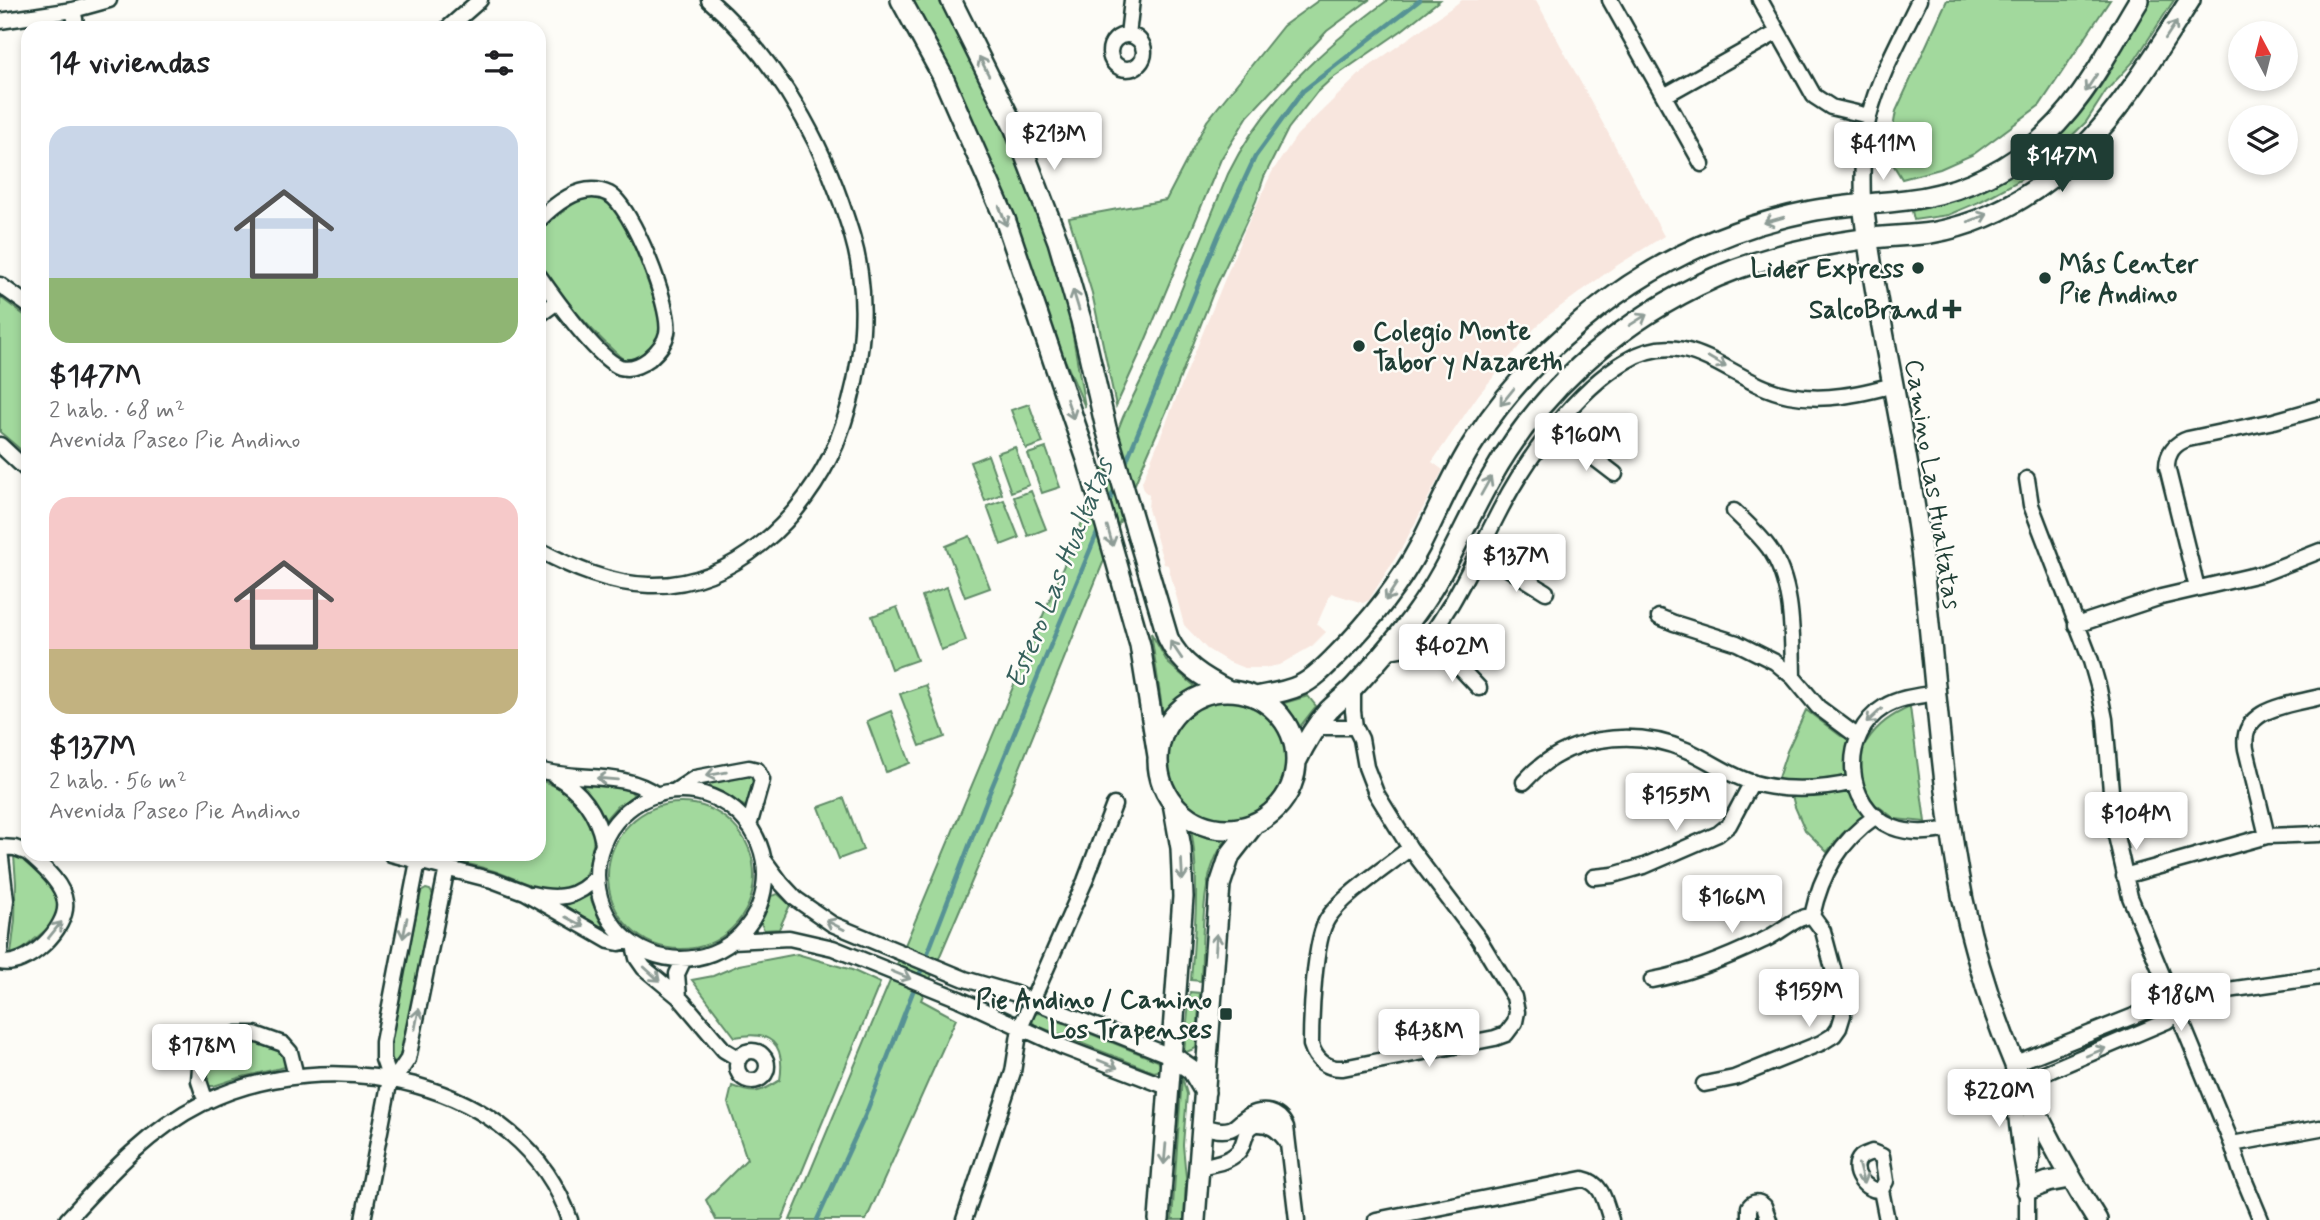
<!DOCTYPE html>
<html lang="es">
<head>
<meta charset="utf-8">
<style>
  :root { --surface:#fff; --page:#f2f2f2; --text:#202124; --muted:#757577; --accent:#1f3d34 }
  body { margin:0; font-family:Mynerve,sans-serif; background:var(--page); color:var(--text); height:100vh; display:flex; flex-direction:column; font-size:26px; white-space:nowrap }
  * { box-sizing:border-box; margin:0 }
  p { font-size:23px; color:var(--muted) }
  .icon { flex:none; width:38px; height:38px; fill:none; stroke:currentColor; stroke-width:2; stroke-linecap:round; stroke-linejoin:round }
  .map { position:relative; flex:1; overflow:hidden }
  .side { position:absolute; left:21px; top:21px; width:525px; height:840px; display:flex; flex-direction:column; background:var(--surface); border-radius:21px; box-shadow:0 4px 10px #0003 }
  .side>* { flex:none }
  .needle { width:46px; rotate:353deg }
  .buttons { position:absolute; left:2228px; top:21px; display:grid; gap:14px }
  .buttons a { display:grid; place-items:center; width:70px; height:70px; border-radius:50%; background:var(--surface); box-shadow:0 4px 10px #0003; font-size:35px }
  .price { position:absolute; translate:-50% -60px; padding:0 16px; border-radius:7px; background:#fff; color:#222; font-size:23px; line-height:46px; filter:drop-shadow(0 2px 4px #0008) }
  .price::after { content:''; position:absolute; left:50%; top:42px; width:21px; height:16px; margin-left:-10px; background:inherit; clip-path:polygon(0 0,100% 0,50% 100%) }
  .price.selected { background:var(--accent); color:#fff }
  ul { padding:0; list-style:none }
  li { display:grid; align-content:center; gap:14px; height:371px; padding:0 28px }
  li span { display:grid; place-items:center; height:217px; border-radius:21px; color:#555 }
  li>.icon { margin-inline-start:auto }
  span .icon { width:126px; height:126px; fill:#fffc; stroke-width:1 }
  li b { font-size:30px }
  h2 { display:flex; justify-content:space-between; align-items:center; height:84px; padding:0 28px; font-size:30px }
  .map>svg:first-child { display:block }
</style>
</head>
<body>
<div class="map">
<svg width="2320" height="1220" viewBox="0 0 2320 1220">
  <rect width="100%" height="100%" fill="#fdfcf7"/>
  <filter id="ink" filterUnits="userSpaceOnUse"><feTurbulence type="fractalNoise" baseFrequency=".0143" numOctaves="2"/><feDisplacementMap in="SourceGraphic" scale="14" xChannelSelector="R" yChannelSelector="G"/><feConvolveMatrix kernelMatrix="1 2 1 2 8 2 1 2 1" color-interpolation-filters="sRGB"/></filter>
  <g filter="url(#ink)">
    <path fill="#f8e6de" d="M 1462,0 L 1536,0 L 1664,236 L 1613,268 L 1549,315 L 1534,329 L 1479,394 L 1432,462 L 1443,470 L 1404,544 L 1369,600 L 1363,603 L 1331,593 L 1317,624 L 1326,632 L 1312,646 L 1279,665 L 1264,668 L 1244,668 L 1227,661 L 1207,649 L 1184,625 L 1168,565 L 1164,564 L 1148,509 L 1149,495 L 1144,491 L 1142,482 L 1244,232 L 1272,172 L 1297,135 L 1363,71 Z"/>
    <path fill="#a2d99d" stroke="#608b68" stroke-width="2" d="M 910,0 L 940,0 L 971,56 L 998,114 L 1021,166 L 1046,233 L 1067,301 L 1085,407 L 1041,304 L 998,180 L 967,106 Z
      M 1319,0 L 1369,0 L 1327,31 L 1248,116 L 1221,159 L 1141,351 L 1116,406 L 1092,293 L 1069,218 L 1166,200 L 1207,121 L 1283,26 Z
      M 1388,0 L 1440,0 L 1401,31 L 1330,80 L 1317,92 L 1288,129 L 1264,177 L 1256,201 L 1213,293 L 1173,396 L 1139,474 L 1010,792 L 921,1000 L 956,1019 L 866,1220 L 790,1220 L 1085,515 L 1123,417 L 1161,340 L 1228,174 C 1263,102 1325,46 1388,0 Z
      M 1947,0 L 2110,0 L 2040,105 L 1974,154 L 1940,169 L 1902,179 L 1888,156 L 1896,111 Z
      M 2146,0 L 2174,0 L 2135,60 L 2106,91 L 2086,122 L 2053,154 L 2022,179 L 1981,201 L 1948,215 L 1914,220 L 1912,211 C 1998,194 2065,148 2110,71 C 2123,48 2131,22 2146,0 Z
      M 581,198 C 594,198 602,197 612,206 C 625,217 663,314 660,331 C 658,341 644,355 635,359 C 631,360 627,360 624,360 C 604,343 544,282 539,258 C 537,249 539,239 539,230 Z
      M 0,297 L 28,318 L 28,456 L 0,432 Z
      M 1029,404 L 1043,443 L 1026,449 L 1011,410 Z
      M 1015,447 L 1029,485 L 1011,492 L 997,453 Z
      M 1046,448 L 1060,487 L 1042,493 L 1028,454 Z
      M 988,455 L 1002,494 L 985,501 L 970,462 Z
      M 1031,491 L 1046,529 L 1028,536 L 1014,497 Z
      M 1004,500 L 1019,538 L 1001,545 L 987,506 Z
      M 970,536 L 990,588 L 965,597 L 946,546 Z
      M 947,587 L 966,641 L 941,650 L 922,596 Z
      M 897,607 L 917,660 L 891,669 L 872,616 Z
      M 1151,633 L 1168,663 L 1197,688 L 1183,695 L 1163,715 Z
      M 926,685 L 945,737 L 920,746 L 900,694 Z
      M 1308,696 L 1316,706 L 1298,729 L 1290,714 L 1281,704 Z
      M1165 759a62 62 0 1 1 124 0a62 62 0 1 1-124 0Z
      M 1910,707 L 1925,822 L 1895,819 L 1878,806 L 1842,834 L 1827,852 L 1805,830 L 1795,807 L 1788,781 L 1777,781 L 1787,751 L 1806,710 L 1841,736 L 1867,741 C 1878,724 1892,715 1910,707 Z
      M 891,711 L 910,763 L 886,772 L 867,721 Z
      M 751,775 L 755,780 L 748,805 L 744,806 L 711,788 L 710,785 L 712,781 Z
      M 539,780 C 564,787 589,806 593,834 C 595,844 591,855 589,865 C 585,877 579,889 566,891 C 547,895 513,877 494,871 C 472,864 449,860 427,854 L 539,854 Z
      M 583,782 L 630,790 L 633,794 L 632,798 L 617,806 L 603,822 L 590,796 L 582,787 Z
      M 844,798 L 863,850 L 839,859 L 819,807 Z
      M608 876a73 73 0 1 1 146 0a73 73 0 1 1-146 0Z
      M 1191,829 L 1201,835 L 1227,839 C 1198,874 1204,937 1201,981 L 1191,980 C 1195,930 1200,879 1191,829 Z
      M 20,854 L 55,889 L 60,911 L 54,923 L 15,956 L 11,954 L 15,920 L 16,883 L 14,856 Z
      M 426,889 L 430,890 L 433,895 L 400,1059 L 394,1062 L 389,1060 L 387,1055 L 421,892 Z
      M 588,892 L 600,921 L 612,938 L 562,907 L 564,903 Z
      M 778,894 L 790,905 L 779,929 L 764,930 L 760,921 L 769,905 L 771,896 Z
      M 797,954 L 852,970 L 880,983 L 782,1220 L 716,1220 L 706,1200 L 747,1159 L 728,1103 L 732,1086 C 755,1095 760,1093 780,1080 C 786,1043 770,1030 735,1037 L 692,980 L 713,976 L 739,965 Z
      M 1190,992 L 1200,993 L 1196,1048 L 1184,1053 Z
      M 1039,1013 L 1158,1061 L 1161,1066 L 1158,1071 L 1154,1072 L 1035,1025 L 1032,1021 L 1035,1014 Z
      M 248,1039 L 274,1047 L 284,1052 L 285,1067 L 238,1078 L 214,1086 L 209,1086 L 206,1082 C 206,1078 205,1073 207,1070 C 213,1055 234,1040 248,1039 Z
      M 1182,1077 L 1187,1094 L 1183,1145 L 1186,1177 L 1184,1220 L 1172,1220 Z"/>
    <g fill="none" stroke-linecap="round" stroke-linejoin="round">
      <path stroke="#569295" stroke-width="4.5" d="M 1124,467 L 1219,234 L 1255,157 L 1303,91 L 1420,0
        M 1108,505 L 1115,488
        M 817,1220 L 865,1116 L 989,794 L 1100,526"/>
      <defs>
        <path id="street" d="M 1610,0 L 1702,164
          M 1760,0 L 1814,96 L 1831,107 L 1869,116
          M 73,10 L 77,28
          M 0,21 L 73,10 L 109,0
          M 448,28 L 480,0
          M 1128,35 L 1132,0
          M1110 52a17 17 0 1 1 34 0a17 17 0 1 1-34 0Z
          M 1664,96 L 1778,32
          M 1863,203 C 1862,174 1862,145 1869,116 C 1879,76 1901,38 1919,0
          M 539,220 C 556,203 584,181 609,194 C 632,206 672,308 667,333 C 665,344 657,352 649,359 C 641,365 631,370 620,367 C 598,359 553,296 539,276
          M 0,285 L 28,305
          M 539,315 L 557,302
          M 1555,428 L 1615,474
          M 0,445 L 28,471
          M 2027,479 L 2031,505 L 2091,661 L 2099,689 L 2105,719 L 2114,827 L 2130,897 L 2232,1144 L 2241,1172 L 2261,1220
          M 1734,511 C 1746,523 1759,534 1769,548 C 1794,583 1792,634 1793,677
          M 539,550 C 573,568 610,584 649,585 C 733,588 805,517 836,444 C 857,391 868,329 860,273 C 857,248 849,225 841,202 C 814,126 770,53 709,0
          M 1480,551 L 1546,592
          M 2197,588 L 2167,467 C 2167,453 2175,443 2188,439 L 2274,421 L 2320,408
          M 1659,617 L 1674,623 L 1737,643 L 1775,662 L 1793,677 L 1818,707 L 1857,736
          M 2076,625 L 2161,597 L 2264,573 L 2320,551
          M 1430,636 L 1479,688
          M 1386,651 C 1402,649 1419,647 1430,635 C 1438,626 1444,614 1451,604 C 1469,573 1484,541 1500,510 C 1526,459 1576,390 1626,361 C 1691,322 1730,384 1789,395 C 1825,402 1859,394 1894,385
          M 1353,689 L 1353,711 L 1355,727 L 1361,739 L 1366,767 L 1376,793 L 1410,848 L 1479,939 L 1514,997 L 1517,1012 L 1515,1022 L 1506,1034 L 1495,1038 L 1343,1068 C 1327,1069 1316,1061 1311,1045 C 1311,1018 1314,938 1328,918 C 1343,895 1388,866 1410,848
          M 1937,693 C 1919,696 1900,697 1884,707 C 1840,734 1843,806 1892,827 C 1912,835 1931,832 1952,829
          M 1315,727 L 1355,727
          M 539,770 C 577,782 623,770 657,795
          M 555,776 C 582,791 597,813 603,842
          M 1524,782 C 1564,736 1631,727 1686,750 C 1710,760 1729,776 1754,783 C 1787,792 1821,790 1855,782
          M 675,791 L 695,778 L 749,768 L 757,770 L 762,780 L 749,826
          M597 875a84 84 0 1 1 168 0a84 84 0 1 1-168 0Z
          M 2267,836 L 2246,749 C 2239,707 2291,705 2320,697
          M 0,847 L 15,848 L 28,853
          M 0,850 L 6,900 L 0,952
          M 391,854 L 492,880 L 524,892 L 609,941 L 619,943 L 628,941
          M 764,860 L 781,883 L 796,899 L 832,924 L 965,979 L 1013,993 L 1173,1057
          M 2124,876 L 2267,836 L 2320,834
          M 1594,877 L 1613,875 L 1644,866 L 1718,834 L 1729,825 L 1752,782
          M 532,894 C 558,900 578,898 596,877
          M 1812,916 C 1821,874 1840,841 1876,816
          M 732,941 L 789,938 L 833,948 L 959,999 L 1063,1047 L 1170,1088
          M 634,945 L 637,958 L 644,968 L 679,997 L 724,1050 L 739,1059
          M 0,962 C 26,969 69,928 65,902 C 63,883 42,866 29,854
          M 1652,980 C 1691,973 1729,957 1764,940 C 1780,933 1794,917 1812,916
          M 679,997 L 677,974 L 684,959
          M737 1066a15 15 0 1 1 30 0a15 15 0 1 1-30 0Z
          M 390,1079 L 383,1059 L 383,1042 L 418,861
          M 390,1079 L 398,1074 L 408,1059 L 447,868
          M 2021,1083 L 2167,1021 L 2172,1016 L 2175,1008
          M 1704,1084 L 1734,1078 L 1821,1043 L 1834,1035 L 1839,1028 L 1843,1015 L 1842,1002 L 1823,931 L 1812,916
          M 206,1102 L 199,1081 L 200,1067 L 226,1039 L 237,1034 L 255,1034 L 283,1044 L 290,1052 L 296,1076
          M 1202,1125 C 1211,1129 1220,1132 1230,1129 C 1237,1127 1241,1120 1248,1116 C 1263,1108 1279,1111 1286,1127 L 1297,1220
          M 2232,1144 L 2320,1128
          M 1199,1167 C 1212,1164 1229,1162 1238,1152 C 1247,1142 1242,1130 1256,1124 C 1270,1123 1279,1131 1287,1142
          M 1881,1190 C 1866,1193 1848,1170 1861,1157 C 1863,1155 1870,1153 1872,1152 L 1882,1156 L 1886,1181 L 1881,1190 L 1887,1220
          M 2027,1190 C 2019,1148 2014,1107 2013,1064 L 2159,1006 L 2167,1005 L 2175,1008 L 2221,991 L 2320,977
          M 67,1220 C 108,1175 147,1131 203,1103 C 327,1042 522,1077 570,1220
          M 363,1220 L 390,1079
          M 964,1220 L 1013,1072 L 1020,1028 L 1085,881 L 1114,805
          M 1376,1220 L 1583,1179 C 1603,1183 1605,1203 1611,1220
          M 1749,1220 L 1749,1207 C 1753,1201 1758,1201 1764,1206 L 1769,1220
          M 2027,1220 L 2027,1190 L 2032,1158 L 2030,1103"/>
        <path id="secondary" d="M 901,0 L 942,75 L 1005,219 L 1088,462 L 1140,645 L 1158,756
          M 951,0 L 1015,129 L 1058,241 L 1081,320 L 1106,428 L 1168,638 C 1180,664 1204,678 1229,691
          M 1863,203 C 1876,317 1905,429 1920,543 C 1935,660 1940,784 1963,900 C 1988,1017 2033,1119 2097,1220
          M1158 760a69 69 0 1 1 138 0a69 69 0 1 1-138 0Z
          M 1255,697 C 1271,694 1286,692 1301,685 C 1315,678 1326,666 1337,655 C 1370,622 1398,587 1420,546 C 1438,511 1453,473 1475,440 C 1504,395 1541,355 1582,321 C 1648,265 1727,228 1811,211 C 1843,205 1874,204 1906,200 C 1951,195 1995,177 2031,148 C 2081,108 2106,54 2139,0
          M 1296,762 C 1305,743 1315,726 1329,710 C 1338,701 1348,694 1356,685 C 1377,662 1398,638 1416,613 C 1447,571 1465,523 1491,478 C 1538,394 1611,329 1697,286 C 1749,260 1805,247 1863,239 C 1885,236 1908,236 1931,233 C 2061,210 2125,102 2190,0
          M 1173,1057 L 1192,1070 L 1205,1092
          M 2027,1190 L 2048,1182 L 2070,1178
          M 1159,1220 L 1183,897 L 1181,848 L 1173,803
          M 1195,1220 L 1220,885 L 1230,855 L 1255,823"/>
      </defs>
      <use href="#street" stroke="#1f3d34" stroke-width="19"/>
      <use href="#secondary" stroke="#1f3d34" stroke-width="24"/>
      <use href="#street" stroke="#fdfcf7" stroke-width="14"/>
      <use href="#secondary" stroke="#fdfcf7" stroke-width="19"/>
    </g>
    <defs><path id="oneway-shaft" d="M-6 0H5M1.5-3L5.5 0L1.5 3" fill="none" stroke-width="1.6" stroke-linecap="round" stroke-linejoin="round" transform="scale(1.75)"/></defs>
    <g stroke="#8e9c96">
      <use href="#oneway-shaft" transform="translate(2171 30) rotate(-57)"/>
      <use href="#oneway-shaft" transform="translate(984 66) rotate(-117)"/>
      <use href="#oneway-shaft" transform="translate(2091 83) rotate(123)"/>
      <use href="#oneway-shaft" transform="translate(1003 216) rotate(69)"/>
      <use href="#oneway-shaft" transform="translate(1978 218) rotate(-21)"/>
      <use href="#oneway-shaft" transform="translate(1774 220) rotate(164)"/>
      <use href="#oneway-shaft" transform="translate(1076 300) rotate(-107)"/>
      <use href="#oneway-shaft" transform="translate(1638 320) rotate(-32)"/>
      <use href="#oneway-shaft" transform="translate(1717 362) rotate(30)"/>
      <use href="#oneway-shaft" transform="translate(1507 397) rotate(129)"/>
      <use href="#oneway-shaft" transform="translate(1070 409) rotate(71)"/>
      <use href="#oneway-shaft" transform="translate(1486 486) rotate(-61)"/>
      <use href="#oneway-shaft" transform="translate(1110 536) rotate(74)"/>
      <use href="#oneway-shaft" transform="translate(1391 592) rotate(123)"/>
      <use href="#oneway-shaft" transform="translate(1176 650) rotate(-124)"/>
      <use href="#oneway-shaft" transform="translate(1874 716) rotate(137)"/>
      <use href="#oneway-shaft" transform="translate(716 774) rotate(170)"/>
      <use href="#oneway-shaft" transform="translate(607 779) rotate(-175)"/>
      <use href="#oneway-shaft" transform="translate(1182 870) rotate(87)"/>
      <use href="#oneway-shaft" transform="translate(575 922) rotate(28)"/>
      <use href="#oneway-shaft" transform="translate(835 925) rotate(-153)"/>
      <use href="#oneway-shaft" transform="translate(405 928) rotate(101)"/>
      <use href="#oneway-shaft" transform="translate(55 930) rotate(-51)"/>
      <use href="#oneway-shaft" transform="translate(1216 944) rotate(-86)"/>
      <use href="#oneway-shaft" transform="translate(652 974) rotate(42)"/>
      <use href="#oneway-shaft" transform="translate(901 975) rotate(22)"/>
      <use href="#oneway-shaft" transform="translate(417 1019) rotate(-79)"/>
      <use href="#oneway-shaft" transform="translate(2096 1052) rotate(-22)"/>
      <use href="#oneway-shaft" transform="translate(1108 1064) rotate(22)"/>
      <use href="#oneway-shaft" transform="translate(1165 1154) rotate(95)"/>
      <use href="#oneway-shaft" transform="translate(1861 1174) rotate(75)"/>
    </g>
  </g>
  <g fill="#1f3d34" stroke="#fdfcf7" stroke-width="2.5">
    <circle cx="1918" cy="268" r="7"/>
    <circle cx="2045" cy="278" r="7"/>
    <path d="M1948.5 298.5h7v7h7v7h-7v7h-7v-7h-7v-7h7z"/>
    <circle cx="1359" cy="346" r="7"/>
    <rect x="1219" y="1007" width="14" height="14" rx="3.5"/>
  </g>
  <g text-anchor="middle" stroke-width="5" stroke-linejoin="round" paint-order="stroke">
    <g font-size="26" font-weight="bold" fill="#1f3d34" stroke="#fdfcf7" text-anchor="end">
      <text x="2059" y="272" text-anchor="start">Más Center<tspan x="2059" dy="30">Pie Andino</tspan></text>
      <text x="1904" y="277">Lider Express</text>
      <text x="1938" y="318">SalcoBrand</text>
      <text x="1373" y="340" text-anchor="start">Colegio Monte<tspan x="1373" dy="30">Tabor y Nazareth</tspan></text>
      <text x="1212" y="1008">Pie Andino / Camino<tspan x="1212" dy="30">Los Trapenses</tspan></text>
    </g>
    <g font-size="26" fill="#1f3d34" stroke="#fdfcf7">
      <text transform="translate(1934 484) rotate(81)" y="9">Camino Las Hualtatas</text>
    </g>
    <g font-size="28" font-style="italic" fill="#36605c" stroke="#fdfcf7">
      <text transform="translate(1058 573) rotate(-68)" y="10">Estero Las Hualtatas</text>
    </g>
  </g>
</svg>
<div class="buttons">
<a><svg class="needle" viewBox="-14 -14 28 28"><path d="M0-13l5 13h-10z" fill="#e53935"/><path d="M0 13l5-13h-10z" fill="#757577"/></svg></a>
<a><svg class="icon" aria-label="layers" viewBox="0 0 24 24"><path d="M12 4l9 5-9 5-9-5zM3 14l9 5 9-5"/></svg></a>
</div>
<b class="price" style="left:1054px;top:172px">$213M</b>
<b class="price" style="left:1883px;top:182px">$411M</b>
<b class="price selected" style="left:2062px;top:194px">$147M</b>
<b class="price" style="left:1586px;top:473px">$160M</b>
<b class="price" style="left:1516px;top:594px">$137M</b>
<b class="price" style="left:1452px;top:684px">$402M</b>
<b class="price" style="left:1676px;top:833px">$155M</b>
<b class="price" style="left:2136px;top:852px">$104M</b>
<b class="price" style="left:1732px;top:935px">$166M</b>
<b class="price" style="left:1809px;top:1029px">$159M</b>
<b class="price" style="left:2181px;top:1033px">$186M</b>
<b class="price" style="left:1429px;top:1069px">$438M</b>
<b class="price" style="left:202px;top:1084px">$178M</b>
<b class="price" style="left:1999px;top:1129px">$220M</b>
<section class="side">
<h2>14 viviendas<svg class="icon" aria-label="filters" viewBox="0 0 24 24"><path d="M4 7h16M4 17h16"/><circle cx="9" cy="7" r="2"/><circle cx="15" cy="17" r="2"/></svg></h2>
<ul>
<li><span style="background:linear-gradient(#c9d6e8 70%,#8fb573 0)"><svg class="icon" aria-label="home" viewBox="0 0 24 24"><path d="M3 11l9-7 9 7M6 9v11h12V9"/></svg></span><div><b>$147M</b><p>2 hab. · 68 m²</p><p>Avenida Paseo Pie Andino</p></div></li>
<li><span style="background:linear-gradient(#f6c9c9 70%,#c2b280 0)"><svg class="icon" aria-label="home" viewBox="0 0 24 24"><path d="M3 11l9-7 9 7M6 9v11h12V9"/></svg></span><div><b>$137M</b><p>2 hab. · 56 m²</p><p>Avenida Paseo Pie Andino</p></div></li>
</ul>
</section>
</div>
</body>
</html>
